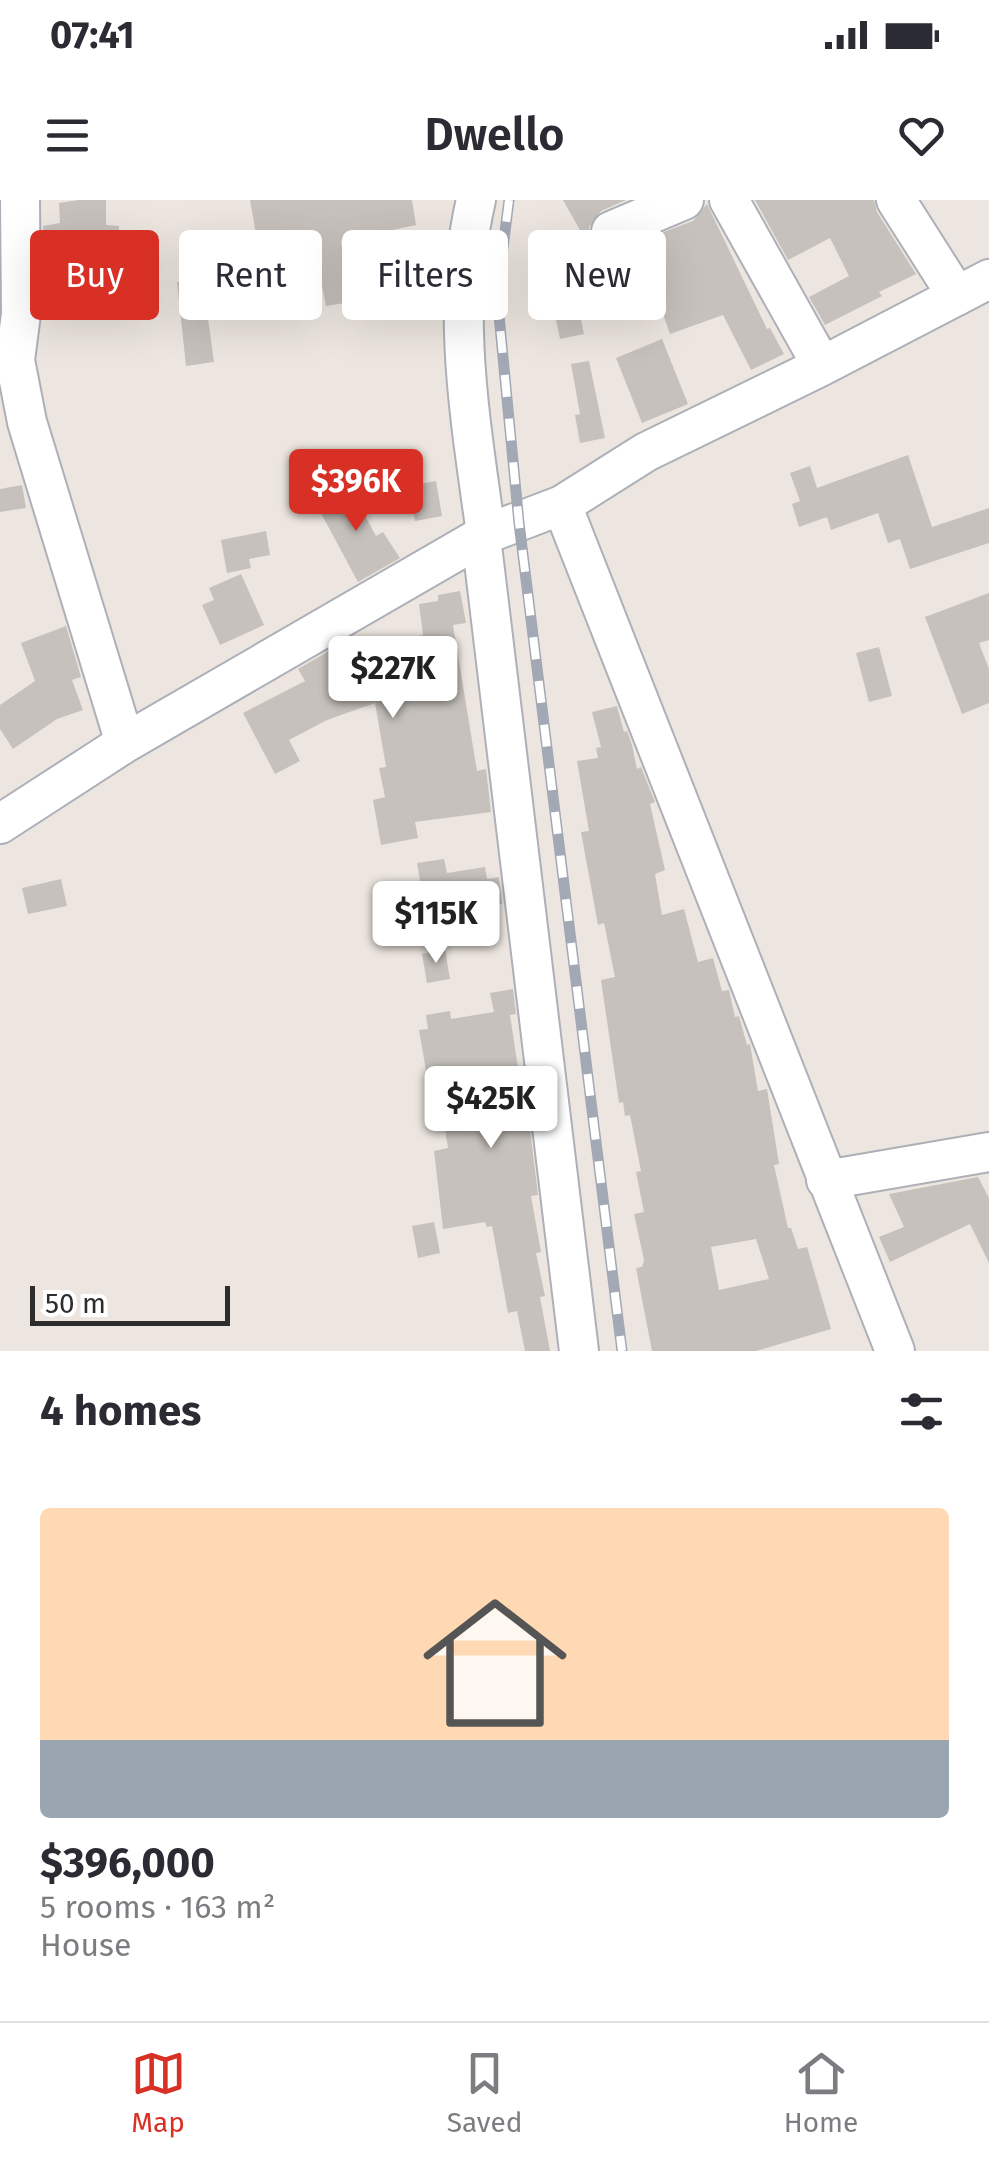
<!DOCTYPE html>
<html lang="en">
<head>
<meta charset="utf-8">
<style>
  :root { --surface:#fff; --page:#f7f7f7; --text:#2b2b33; --muted:#7c7c81; --line:#e1e1e2; --accent:#d93025 }
  body { margin:0; font-family:"Fira Sans",sans-serif; background:var(--page); color:var(--text); height:100vh; display:flex; flex-direction:column; font-size:38px; white-space:nowrap }
  * { box-sizing:border-box; margin:0 }
  p { font-size:32px; color:var(--muted) }
  .icon { flex:none; width:55px; height:55px; fill:none; stroke:currentColor; stroke-width:2; stroke-linecap:round; stroke-linejoin:round }
  .map { position:relative; height:1151px; overflow:hidden }
  .drawer { display:flex; flex-direction:column; background:var(--surface); flex:1 }
  .drawer>* { flex:none }
  .top-card { position:absolute; left:30px; top:30px; width:930px; height:90px; display:flex; gap:20px }
  .scale { position:absolute; left:30px; bottom:25px; width:200px; box-sizing:border-box; padding-left:10px; border:5px solid #2d2d2d; border-top:0; font-size:28px; line-height:35px; white-space:nowrap; color:#2d2d2d; -webkit-text-stroke:8px #fff; paint-order:stroke }
  .price { position:absolute; translate:-50% -85px; padding:0 22px; border-radius:10px; background:#fff; color:#222; font-size:32px; line-height:65px; filter:drop-shadow(0 2px 5px #0008) }
  .price::after { content:''; position:absolute; left:50%; top:60px; width:30px; height:22px; margin-left:-15px; background:inherit; clip-path:polygon(0 0,100% 0,50% 100%) }
  .price.active { background:var(--accent); color:#fff }
  ul { padding:0; list-style:none }
  li { display:grid; align-content:center; gap:20px; height:530px; padding:0 40px }
  li+li { border-top:2px solid var(--line) }
  li span { display:grid; place-items:center; height:310px; border-radius:10px; color:#555 }
  li>.icon { margin-inline-start:auto }
  span .icon { width:180px; height:180px; fill:#fffc; stroke-width:1 }
  li b { font-size:42px }
  h2 { display:flex; justify-content:space-between; align-items:center; height:120px; padding:0 40px; font-size:42px }
  .pill { padding:0 35px; border-radius:10px; background:var(--surface); box-shadow:0 10px 40px #0002; font-size:35px; line-height:90px }
  .pill.active { background:var(--accent); color:#fff }
  .status { display:flex; justify-content:space-between; align-items:center; height:70px; padding:0 50px; background:var(--surface); direction:ltr }
  .status svg { height:28px; fill:currentColor }
  header { display:flex; justify-content:space-between; align-items:center; height:130px; padding:0 40px; background:var(--surface); font-size:45px; font-weight:600 }
  .dock { display:flex; justify-content:space-around; align-items:center; height:140px; border-top:2px solid var(--line); background:var(--surface); font-size:28px; color:var(--muted) }
  .dock a { display:grid; justify-items:center; gap:5px }
  .dock .active { color:var(--accent) }
  .map>svg:first-child { display:block }
</style>
</head>
<body>
<div class="status"><b>07:41</b><svg viewBox="0 0 49 12"><path d="M0 12V9h3v3zM5 12V6h3v6zM10 12V3h3v9zM15 12V0h3v12zM26 1h20v11H26zM47 4h2v5h-2z"/></svg></div>
<header><svg class="icon" aria-label="menu" viewBox="0 0 24 24"><path d="M4 6h16M4 12h16M4 18h16"/></svg>Dwello<svg class="icon" aria-label="heart" viewBox="0 0 24 24"><path d="M12 20l-8-8c-3-5 5-10 8-4 3-6 11-1 8 4z"/></svg></header>
<div class="map">
<svg width="989" height="1151" viewBox="0 0 989 1151">
  <rect width="100%" height="100%" fill="#ede6e0"/>
  <path fill="#c6c1bc" fill-rule="evenodd" d="M 79,0 L 106,0 L 106,25 L 119,26 L 118,53 L 137,54 L 135,80 L 98,78 L 94,118 L 55,115 L 56,108 L 44,107 L 47,73 L 43,26 L 60,23 L 59,3 Z
    M 250,0 L 412,0 L 416,25 L 341,41 L 351,102 L 326,106 L 312,35 L 258,45 Z
    M 563,0 L 626,0 L 601,11 L 589,27 L 591,41 L 598,49 L 609,53 L 693,21 L 707,4 L 767,129 L 770,128 L 784,154 L 751,170 L 723,115 L 670,134 L 657,97 L 596,108 L 592,97 L 572,103 L 564,59 L 594,55 Z
    M 755,0 L 874,0 L 877,12 L 916,74 L 879,92 L 882,96 L 825,125 L 809,97 L 849,76 L 830,38 L 788,60 Z
    M 230,48 L 231,110 L 207,111 L 214,162 L 186,166 L 177,82 L 199,81 L 196,52 Z
    M 578,106 L 584,134 L 560,139 L 554,110 Z
    M 662,139 L 688,204 L 642,223 L 616,158 Z
    M 589,161 L 605,238 L 580,243 L 575,215 L 580,214 L 571,164 Z
    M 908,255 L 932,327 L 989,308 L 989,343 L 910,369 L 900,339 L 888,343 L 878,313 L 831,330 L 827,317 L 799,327 L 792,304 L 800,301 L 790,273 L 810,266 L 817,288 Z
    M 436,281 L 442,316 L 415,321 L 408,286 Z
    M 22,285 L 26,308 L 0,312 L 0,289 Z
    M 348,285 L 376,336 L 383,332 L 400,358 L 358,382 L 315,302 Z
    M 266,331 L 270,355 L 249,359 L 251,368 L 227,373 L 221,340 Z
    M 241,374 L 264,425 L 220,445 L 202,405 L 214,400 L 209,388 Z
    M 460,391 L 466,423 L 453,425 L 477,571 L 486,569 L 491,612 L 415,622 L 418,638 L 381,645 L 373,600 L 385,597 L 379,568 L 386,567 L 375,503 L 327,520 L 289,540 L 300,561 L 275,574 L 243,513 L 305,481 L 298,469 L 329,451 L 331,455 L 423,435 L 419,404 L 438,401 L 438,395 Z
    M 989,393 L 989,440 L 979,443 L 989,469 L 989,503 L 962,514 L 925,417 Z
    M 66,426 L 81,477 L 72,480 L 83,510 L 57,519 L 13,549 L 0,529 L 0,505 L 35,481 L 21,443 Z
    M 879,447 L 892,496 L 869,502 L 856,453 Z
    M 617,506 L 624,532 L 627,531 L 632,545 L 637,569 L 641,567 L 655,602 L 650,604 L 665,670 L 655,674 L 662,715 L 684,709 L 698,762 L 713,758 L 722,791 L 729,790 L 735,817 L 739,816 L 747,845 L 750,844 L 758,891 L 767,889 L 779,964 L 774,965 L 788,1028 L 791,1028 L 798,1049 L 807,1047 L 831,1129 L 756,1151 L 652,1151 L 636,1068 L 642,1067 L 644,1060 L 634,1014 L 644,1012 L 636,972 L 641,971 L 630,915 L 625,916 L 623,902 L 619,903 L 601,780 L 615,777 L 604,723 L 598,725 L 581,632 L 589,631 L 577,561 L 598,558 L 596,548 L 601,547 L 592,512 ZM 756,1039 L 769,1079 L 719,1090 L 711,1047 Z
    M 444,659 L 447,673 L 485,667 L 487,679 L 499,677 L 502,704 L 455,712 L 453,699 L 424,704 L 417,663 Z
    M 61,679 L 67,706 L 28,714 L 22,688 Z
    M 445,749 L 450,779 L 427,783 L 422,754 Z
    M 513,789 L 516,814 L 510,815 L 525,914 L 528,913 L 538,995 L 531,996 L 541,1052 L 536,1053 L 545,1096 L 540,1097 L 550,1151 L 525,1151 L 517,1111 L 508,1113 L 492,1026 L 487,1027 L 485,1022 L 443,1029 L 434,951 L 448,948 L 444,924 L 472,919 L 464,875 L 428,882 L 419,830 L 428,829 L 426,815 L 450,811 L 451,819 L 494,812 L 490,793 Z
    M 978,977 L 989,998 L 989,1063 L 970,1024 L 890,1062 L 879,1037 L 904,1027 L 889,994 Z
    M 434,1022 L 440,1053 L 418,1058 L 412,1026 Z"/>
  <g fill="none" stroke-linecap="round" stroke-linejoin="round">
    <defs>
      <path id="minor" d="M 20,0 L 21,114 L 15,160 L 27,222 L 125,543
        M 476,0 C 450,109 471,224 486,334
        M 729,0 L 822,166
        M 896,0 L 957,96
        M 611,31 L 684,0
        M 562,305 L 895,1151
        M 481,337 L 579,1151
        M 0,624 L 125,543 L 486,334 L 562,305 L 646,252 L 822,166 L 989,79
        M 826,980 L 989,952"/>
    </defs>
    <use href="#minor" stroke="#adb0b8" stroke-width="42"/>
    <use href="#minor" stroke="#fff" stroke-width="38"/>
    <defs>
      <path id="rail" d="M 509,0 L 497,95 L 519,323 L 622,1151"/>
    </defs>
    <use href="#rail" stroke="#a3a8b5" stroke-width="11"/>
    <use href="#rail" stroke="#fff" stroke-width="8" stroke-dasharray="22" stroke-linecap="butt"/>
  </g>
</svg>
<div class="scale">50 m</div>
<b class="price active" style="left:356px;top:334px">$396K</b>
<b class="price" style="left:393px;top:521px">$227K</b>
<b class="price" style="left:436px;top:766px">$115K</b>
<b class="price" style="left:491px;top:951px">$425K</b>
<div class="top-card">
<a class="pill active">Buy</a>
<a class="pill">Rent</a>
<a class="pill">Filters</a>
<a class="pill">New</a>
</div>
</div>
<section class="drawer">
<h2>4 homes<svg class="icon" aria-label="filters" viewBox="0 0 24 24"><path d="M4 7h16M4 17h16"/><circle cx="9" cy="7" r="2"/><circle cx="15" cy="17" r="2"/></svg></h2>
<ul>
<li><span style="background:linear-gradient(#ffd9b3 75%,#9aa5b1 0)"><svg class="icon" aria-label="home" viewBox="0 0 24 24"><path d="M3 11l9-7 9 7M6 9v11h12V9"/></svg></span><div><b>$396,000</b><p>5 rooms · 163 m²</p><p>House</p></div></li>
</ul>
</section>
<nav class="dock">
<a class="active"><svg class="icon" aria-label="map" viewBox="0 0 24 24"><path d="M3 6l6-2 6 2 6-2v14l-6 2-6-2-6 2zM9 4v14M15 6v14"/></svg>Map</a>
<a><svg class="icon" aria-label="saved" viewBox="0 0 24 24"><path d="M7 4h10v16l-5-4-5 4z"/></svg>Saved</a>
<a><svg class="icon" aria-label="home" viewBox="0 0 24 24"><path d="M3 11l9-7 9 7M6 9v11h12V9"/></svg>Home</a>
</nav>
</body>
</html>
